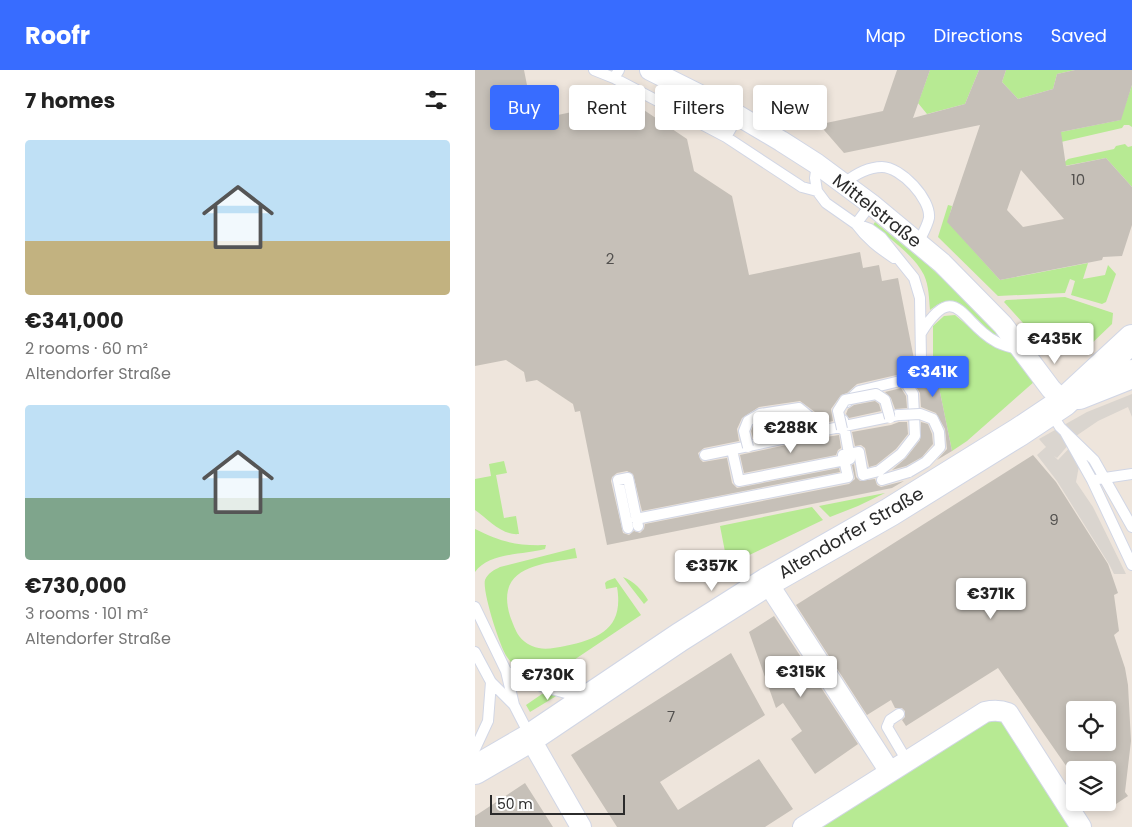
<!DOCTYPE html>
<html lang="en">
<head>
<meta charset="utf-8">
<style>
  :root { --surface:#fff; --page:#f6f6f6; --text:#222; --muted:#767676; --accent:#386cff }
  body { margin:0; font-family:Poppins,sans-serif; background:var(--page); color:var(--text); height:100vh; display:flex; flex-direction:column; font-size:19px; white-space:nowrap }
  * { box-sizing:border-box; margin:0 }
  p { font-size:16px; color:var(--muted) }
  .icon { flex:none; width:28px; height:28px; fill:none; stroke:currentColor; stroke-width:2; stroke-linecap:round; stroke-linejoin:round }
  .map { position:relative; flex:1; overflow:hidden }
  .panel { display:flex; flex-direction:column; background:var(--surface); width:475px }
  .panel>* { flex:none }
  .hud { position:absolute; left:15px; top:15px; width:475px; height:45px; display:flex; gap:10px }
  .fabs { position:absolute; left:591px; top:631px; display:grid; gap:10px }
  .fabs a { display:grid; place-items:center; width:50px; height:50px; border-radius:5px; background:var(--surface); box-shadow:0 2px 8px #0003; font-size:25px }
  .scale { position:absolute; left:15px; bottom:12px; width:135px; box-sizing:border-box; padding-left:5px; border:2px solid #2b2b2b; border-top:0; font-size:14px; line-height:18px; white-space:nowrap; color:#2b2b2b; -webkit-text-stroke:4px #fff; paint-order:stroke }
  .price { position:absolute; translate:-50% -42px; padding:0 11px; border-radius:5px; background:#fff; color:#222; font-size:16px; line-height:32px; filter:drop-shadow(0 1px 2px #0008) }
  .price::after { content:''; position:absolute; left:50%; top:30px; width:15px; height:11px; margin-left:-8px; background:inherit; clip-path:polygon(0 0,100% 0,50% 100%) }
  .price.on { background:var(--accent); color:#fff }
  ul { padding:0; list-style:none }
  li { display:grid; align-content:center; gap:10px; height:265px; padding:0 25px }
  li span { display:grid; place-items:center; height:155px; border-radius:5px; color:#555 }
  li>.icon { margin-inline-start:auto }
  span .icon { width:90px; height:90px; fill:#fffc; stroke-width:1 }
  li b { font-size:21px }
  h2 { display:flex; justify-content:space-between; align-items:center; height:60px; padding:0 25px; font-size:21px }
  .pill { padding:0 18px; border-radius:5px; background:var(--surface); box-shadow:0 2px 8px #0003; font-size:18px; line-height:45px }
  .pill.on { background:var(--accent); color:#fff }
  header { display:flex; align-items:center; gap:30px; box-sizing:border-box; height:70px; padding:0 25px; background:var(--accent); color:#fff }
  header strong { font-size:24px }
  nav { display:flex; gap:28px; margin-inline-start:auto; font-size:18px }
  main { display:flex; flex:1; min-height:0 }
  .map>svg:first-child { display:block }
</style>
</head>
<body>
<header>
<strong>Roofr</strong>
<nav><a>Map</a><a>Directions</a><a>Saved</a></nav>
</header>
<main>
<section class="panel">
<h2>7 homes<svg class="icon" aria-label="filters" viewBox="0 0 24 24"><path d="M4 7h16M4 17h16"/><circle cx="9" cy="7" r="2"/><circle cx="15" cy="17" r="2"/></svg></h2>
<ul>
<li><span style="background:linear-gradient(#bfe0f5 65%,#c2b280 0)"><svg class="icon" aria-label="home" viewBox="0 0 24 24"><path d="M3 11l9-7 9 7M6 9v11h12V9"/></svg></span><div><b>€341,000</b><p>2 rooms · 60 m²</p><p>Altendorfer Straße</p></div></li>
<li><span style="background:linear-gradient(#bfe0f5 60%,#7fa58c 0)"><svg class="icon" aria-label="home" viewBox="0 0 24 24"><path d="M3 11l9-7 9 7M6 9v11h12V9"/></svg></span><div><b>€730,000</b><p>3 rooms · 101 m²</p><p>Altendorfer Straße</p></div></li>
</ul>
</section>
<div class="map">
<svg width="657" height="757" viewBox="0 0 657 757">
  <rect width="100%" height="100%" fill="#eee5dc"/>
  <path fill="#b7ea93" d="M 455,0 L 504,0 L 490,34 L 452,44 L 443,33 Z
    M 531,0 L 600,0 L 582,4 L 578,19 L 543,29 L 527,12 Z
    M 657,15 L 657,57 L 654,55 L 649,55 L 647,58 L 586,72 L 586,62 L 645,50 Z
    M 650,74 L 653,77 L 657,76 L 657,117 L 631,88 L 584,97 L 593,89 L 639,79 L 641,76 Z
    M 473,135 L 477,136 L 473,152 L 525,210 L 613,193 L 608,209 L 630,205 L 633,195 L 641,204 L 631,232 L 627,234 L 596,225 L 600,211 L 595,209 L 590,223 L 523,226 L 463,167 Z
    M 400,152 L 454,196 L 524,262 L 521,265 L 516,263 C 505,252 486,229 469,232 C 464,233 459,237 455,240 C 454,229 454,216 449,205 C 439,185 415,169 398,155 Z
    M 590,227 L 638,243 L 637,254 L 614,276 L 613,274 C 597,284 582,285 567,274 L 529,232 L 531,230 Z
    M 480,245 L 514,274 L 541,285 L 560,311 L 492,371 L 477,381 L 458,288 L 458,256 L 469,246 Z
    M 29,391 L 32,403 L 21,405 L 29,448 L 41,446 L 44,464 C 27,466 13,449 0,440 L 0,409 L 16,406 L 14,394 Z
    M 410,423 L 383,436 L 355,447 L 344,436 Z
    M 337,437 L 348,450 L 241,501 L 238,490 L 251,487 L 245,456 Z
    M 0,459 C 26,472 42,476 71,475 L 70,479 C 49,485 14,482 0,502 Z
    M 100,478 L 102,488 C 66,494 20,496 35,546 C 40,559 43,570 57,576 C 68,581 79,578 90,576 C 126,569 149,557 142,517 L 131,519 L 130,513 L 132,511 L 140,508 L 166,545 L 87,598 L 63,610 C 52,602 41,600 32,587 C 25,577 7,521 10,510 C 13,503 19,500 25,497 Z
    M 148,507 C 159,511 167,520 173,530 L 169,534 Z
    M 67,624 L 83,625 L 55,642 L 51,635 Z
    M 525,642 L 606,757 L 330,757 Z"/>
  <path fill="#dad5cf" d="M 657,324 L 657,347 L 653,337 L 623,351 L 601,366 L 582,388 L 579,386 L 583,390 L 602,370 L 604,396 L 601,412 L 618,437 L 651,504 L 639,504 L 634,494 L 582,411 L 562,385 L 571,377 L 564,369 L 612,342 Z"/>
  <path fill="#c6c0b8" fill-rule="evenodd" d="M 0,0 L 49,0 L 59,50 L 154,30 L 212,69 L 219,101 L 257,126 L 274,205 L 385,182 L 388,198 L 404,195 L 407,211 L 423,208 L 440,294 L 426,304 L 382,314 L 372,323 L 366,325 L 356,339 L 358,351 L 344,354 L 340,342 L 325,331 L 284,337 L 267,348 L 262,359 L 264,371 L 229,378 L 223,383 L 225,389 L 228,392 L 252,388 L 257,413 L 262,418 L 364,398 L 365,402 L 167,441 L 158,404 L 152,401 L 142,403 L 137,407 L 136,411 L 148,463 L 154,465 L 159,461 L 165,463 L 169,459 L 170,454 L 374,414 L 380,409 L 377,395 L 379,394 L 381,407 L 385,411 L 400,409 L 402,415 L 406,417 L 429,411 L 417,418 L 132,475 L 105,341 L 100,342 L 98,334 L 62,310 L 51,312 L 49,302 L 31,290 L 0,296 Z
    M 422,0 L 455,0 L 438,48 L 490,34 L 504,0 L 531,0 L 527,12 L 543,29 L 578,19 L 582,4 L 600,0 L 657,0 L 657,15 L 646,50 L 586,62 L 591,96 L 631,88 L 657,117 L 657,155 L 647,186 L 628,187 L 627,190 L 525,210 L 472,152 L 505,55 L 369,83 L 349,60 L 351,53 L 408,41 ZM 546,100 L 589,149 L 548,157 L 532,140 Z
    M 458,288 L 477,381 L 462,390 L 472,379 L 470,359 L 461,343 L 446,337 L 445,323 L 438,312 L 452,301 L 453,289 Z
    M 426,318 L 431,326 L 432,338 L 420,339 L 416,328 L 410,322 Z
    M 400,331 L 404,334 L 406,341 L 374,348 L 371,344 L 373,339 L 379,335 Z
    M 322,345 L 329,351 L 330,357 L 278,368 L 276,361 L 278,356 L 287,351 Z
    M 424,352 L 432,352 L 433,364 L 421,379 L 401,395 L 394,397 L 390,378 L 386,375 L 380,376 L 377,362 L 416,355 Z
    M 446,352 L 453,354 L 457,364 L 458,374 L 447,387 L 431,396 L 417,400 L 431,388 L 445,370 Z
    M 364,365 L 366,378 L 363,380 L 361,385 L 269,403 L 265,385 L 335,370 L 340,372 L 345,368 Z
    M 558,385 L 581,412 L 633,494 L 643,523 L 639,525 L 644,561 L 639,565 L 650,598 L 653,615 L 656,671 L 650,722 L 653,726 L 632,740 L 632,700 L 594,700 L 523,598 L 431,656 L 427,650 L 430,647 L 430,641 L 427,638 L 420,638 L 416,630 L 392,645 L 321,535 ZM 600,640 L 632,640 L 632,672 L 600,672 Z
    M 299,546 L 383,674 L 340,704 L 316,669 L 327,661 L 308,633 L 301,638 L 274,562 Z
    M 256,583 L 290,645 L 185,712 L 203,740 L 284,689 L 318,739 L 290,757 L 142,757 L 96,685 Z
    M 50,713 L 78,757 L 0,757 L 0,746 Z"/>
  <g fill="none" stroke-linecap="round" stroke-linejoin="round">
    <defs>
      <path id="lane" d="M 119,0 L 139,8
        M 144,0 L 139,8 L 251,67 L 327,117 L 342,121
        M 251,67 L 263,46
        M 342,94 L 340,108 L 342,121 L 351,133 L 381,154 L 395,159 L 406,167 L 439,208 L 445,228 L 446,290
        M 368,114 C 379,105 392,97 407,97 C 426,97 456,129 454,148 C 452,157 447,165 443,173
        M 381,154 C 392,169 404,178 419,188
        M 381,154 L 396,134
        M 446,263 C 481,207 487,254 520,271 C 526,275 535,277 542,279
        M 372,332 L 384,321 L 429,310 L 446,298
        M 576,343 L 585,357 L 619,390 L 657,457
        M 590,362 L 617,410 L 657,495
        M 257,380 L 264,411 L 375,389 L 368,350
        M 230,385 L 423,345
        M 623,409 L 657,404
        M 407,410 L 434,402
        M 161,449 L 373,407 L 368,385 L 384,382 L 388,405 L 404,401 L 426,384 L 440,366 L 438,324 L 429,310
        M 153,458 L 143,410 L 153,408 L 163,456
        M 0,537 L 31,601 L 39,635 L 55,666
        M 0,582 L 16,612 L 39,635
        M 31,601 L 66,616 L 108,628
        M 424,644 L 415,650 L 412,657 L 432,691
        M 0,679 L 13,651 L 16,612"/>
      <path id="street" d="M 175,0 L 247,36 L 306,71 L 342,94 L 396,134 L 467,193 L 528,255 L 576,319 L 589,332
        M 292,512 L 415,702
        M 55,668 L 106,757
        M 328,757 L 510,642 C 519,640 525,640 533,643 L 606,757"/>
      <path id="secondary" d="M 604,325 L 657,304
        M 0,700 L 55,668 L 205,567 L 292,512 L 415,442 L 544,362 L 589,332 L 657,269"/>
    </defs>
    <use href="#lane" stroke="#d1d6e5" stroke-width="12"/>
    <use href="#street" stroke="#d1d6e5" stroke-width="22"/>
    <use href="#secondary" stroke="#d1d6e5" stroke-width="30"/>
    <use href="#lane" stroke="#fff" stroke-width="10"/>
    <use href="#street" stroke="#fff" stroke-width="20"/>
    <use href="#secondary" stroke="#fff" stroke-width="28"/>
    <defs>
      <path id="lane-bridge" d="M 425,345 L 445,344 L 458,349 L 464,362 L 465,377 L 451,392 L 434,402
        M 367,359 L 363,341 L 370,330 L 401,324 L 410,330 L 415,348
        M 273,377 L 269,361 L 273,351 L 285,344 L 324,338 L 335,347 L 339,365"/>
    </defs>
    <use href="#lane-bridge" stroke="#d1d6e5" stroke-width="12" stroke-linecap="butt"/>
    <use href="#lane-bridge" stroke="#fff" stroke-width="10"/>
  </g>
  <g text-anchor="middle" stroke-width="4" stroke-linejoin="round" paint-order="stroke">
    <g font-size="15" fill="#52504e">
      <text x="603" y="115">10</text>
      <text x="135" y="194">2</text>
      <text x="579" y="455">9</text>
      <text x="196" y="652">7</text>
    </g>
    <g font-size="18" fill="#2b2b2b" stroke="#fff">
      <text transform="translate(402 141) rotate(38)" y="6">Mittelstraße</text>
      <text transform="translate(376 463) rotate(-30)" y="6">Altendorfer Straße</text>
    </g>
  </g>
</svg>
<div class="fabs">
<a><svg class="icon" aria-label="locate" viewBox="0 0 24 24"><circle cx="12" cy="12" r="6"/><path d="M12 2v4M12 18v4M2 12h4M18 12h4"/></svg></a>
<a><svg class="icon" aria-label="layers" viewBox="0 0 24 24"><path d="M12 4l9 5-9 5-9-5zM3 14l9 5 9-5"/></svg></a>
</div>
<div class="scale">50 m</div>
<b class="price" style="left:580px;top:295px">€435K</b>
<b class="price on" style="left:458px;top:328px">€341K</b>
<b class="price" style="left:316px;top:384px">€288K</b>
<b class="price" style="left:237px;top:522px">€357K</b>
<b class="price" style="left:516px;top:550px">€371K</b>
<b class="price" style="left:326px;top:628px">€315K</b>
<b class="price" style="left:73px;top:631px">€730K</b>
<div class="hud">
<a class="pill on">Buy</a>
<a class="pill">Rent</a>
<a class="pill">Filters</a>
<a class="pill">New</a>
</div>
</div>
</main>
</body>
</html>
